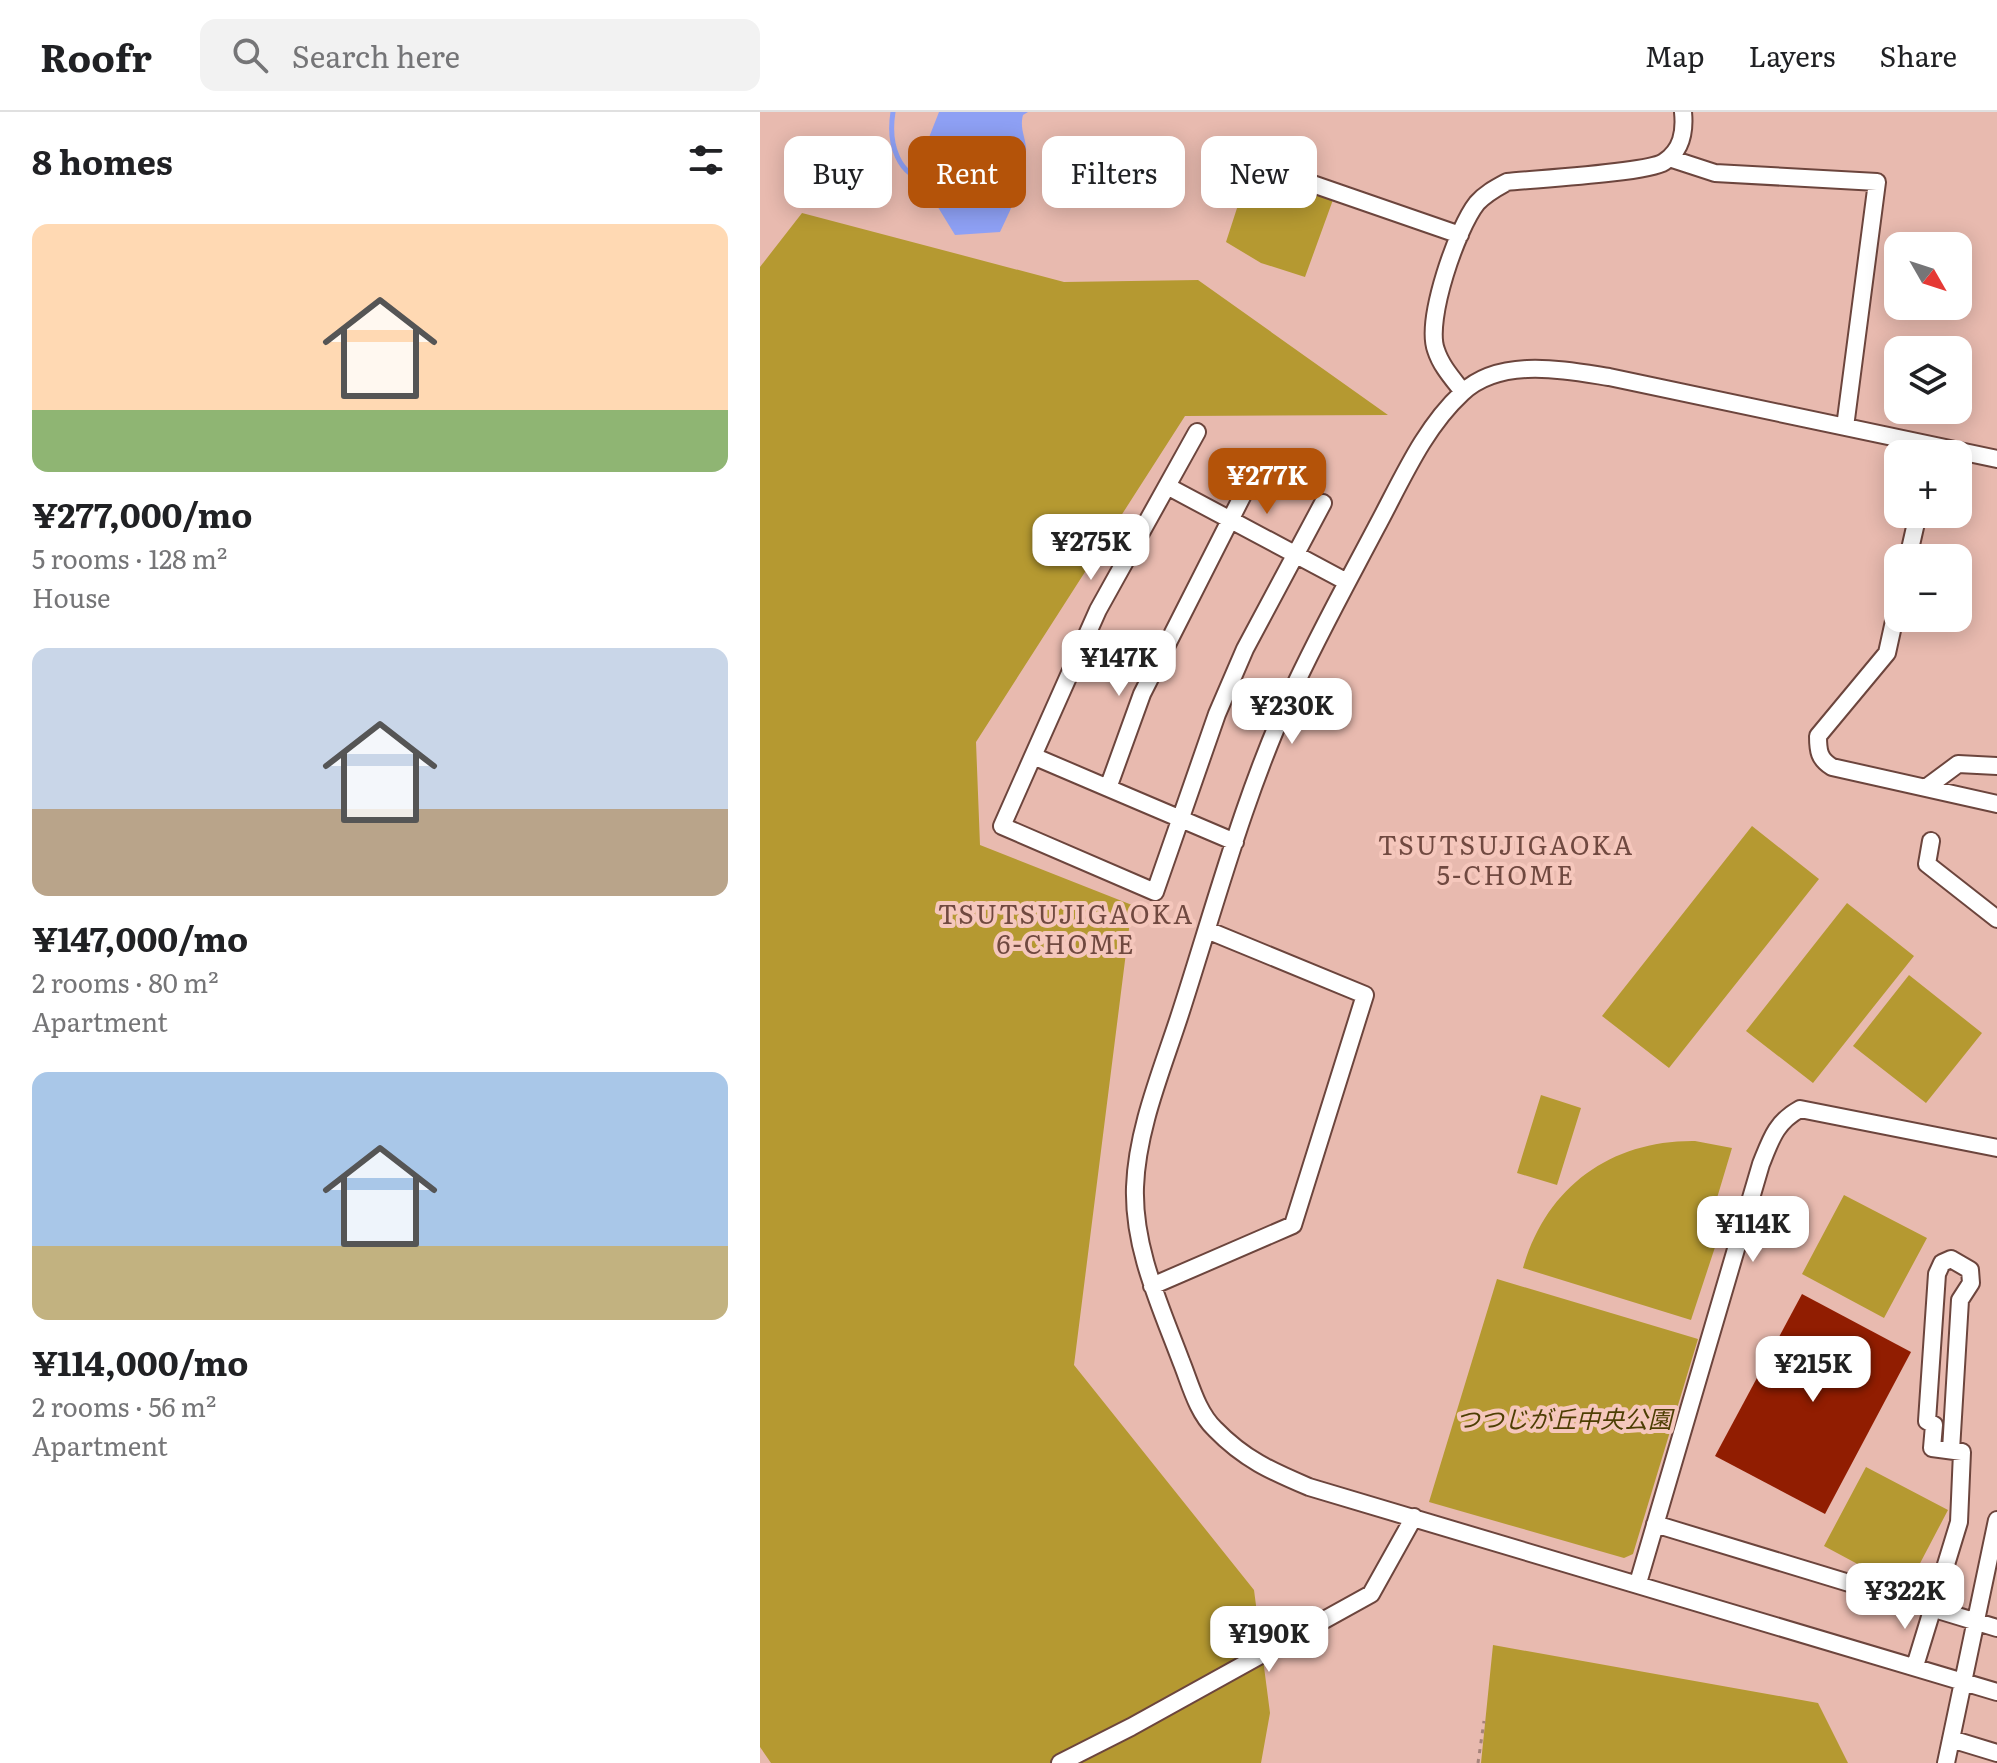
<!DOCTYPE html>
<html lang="en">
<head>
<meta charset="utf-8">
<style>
  :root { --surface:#fff; --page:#f2f2f2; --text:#202124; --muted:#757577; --line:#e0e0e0; --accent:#b45309 }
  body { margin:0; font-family:Literata,"Noto Sans JP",serif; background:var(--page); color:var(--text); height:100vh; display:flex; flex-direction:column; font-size:30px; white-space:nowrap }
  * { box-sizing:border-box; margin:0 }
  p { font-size:26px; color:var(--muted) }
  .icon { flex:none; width:44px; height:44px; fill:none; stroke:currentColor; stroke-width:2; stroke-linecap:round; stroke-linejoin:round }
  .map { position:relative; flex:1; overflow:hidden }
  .drawer { display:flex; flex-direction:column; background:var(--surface); width:760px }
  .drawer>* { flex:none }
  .top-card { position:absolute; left:24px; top:24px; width:760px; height:72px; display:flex; gap:16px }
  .needle { width:52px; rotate:129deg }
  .controls { position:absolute; left:1124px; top:120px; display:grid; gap:16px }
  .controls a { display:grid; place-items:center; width:88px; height:88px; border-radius:16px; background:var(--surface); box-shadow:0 4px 20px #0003; font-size:40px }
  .price { position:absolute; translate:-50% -68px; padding:0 18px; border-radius:16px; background:#fff; color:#222; font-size:26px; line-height:52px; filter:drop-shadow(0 2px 4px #0008) }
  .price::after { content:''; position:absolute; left:50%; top:48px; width:24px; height:18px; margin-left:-12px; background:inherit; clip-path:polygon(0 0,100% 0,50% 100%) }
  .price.on { background:var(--accent); color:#fff }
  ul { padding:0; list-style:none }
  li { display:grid; align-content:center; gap:16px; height:424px; padding:0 32px }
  li span { display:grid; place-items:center; height:248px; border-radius:16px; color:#555 }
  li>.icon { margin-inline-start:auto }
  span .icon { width:144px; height:144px; fill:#fffc; stroke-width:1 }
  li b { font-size:34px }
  h2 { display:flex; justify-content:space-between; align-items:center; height:96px; padding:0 32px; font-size:34px }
  .pill { padding:0 28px; border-radius:16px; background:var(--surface); box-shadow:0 4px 20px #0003; font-size:28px; line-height:72px }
  .pill.on { background:var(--accent); color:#fff }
  header { display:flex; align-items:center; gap:48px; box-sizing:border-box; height:112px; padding:0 40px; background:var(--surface); border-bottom:2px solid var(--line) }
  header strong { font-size:38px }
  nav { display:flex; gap:44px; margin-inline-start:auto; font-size:28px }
  .search { width:560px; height:72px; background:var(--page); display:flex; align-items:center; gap:20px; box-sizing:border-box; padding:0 28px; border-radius:16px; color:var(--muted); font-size:30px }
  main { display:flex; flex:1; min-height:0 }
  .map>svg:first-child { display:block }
</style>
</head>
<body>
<header>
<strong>Roofr</strong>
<div class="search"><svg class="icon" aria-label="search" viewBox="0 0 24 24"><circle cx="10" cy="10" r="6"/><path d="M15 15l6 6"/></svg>Search here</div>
<nav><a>Map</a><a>Layers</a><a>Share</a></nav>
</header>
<main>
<section class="drawer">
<h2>8 homes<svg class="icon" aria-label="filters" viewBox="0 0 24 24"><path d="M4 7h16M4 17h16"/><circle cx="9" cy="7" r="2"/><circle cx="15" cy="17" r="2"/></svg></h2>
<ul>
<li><span style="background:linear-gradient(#ffd9b3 75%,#8fb573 0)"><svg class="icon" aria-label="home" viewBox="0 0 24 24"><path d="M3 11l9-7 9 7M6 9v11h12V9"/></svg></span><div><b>¥277,000/mo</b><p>5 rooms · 128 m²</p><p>House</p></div></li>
<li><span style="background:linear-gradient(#c9d6e8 65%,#b9a48a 0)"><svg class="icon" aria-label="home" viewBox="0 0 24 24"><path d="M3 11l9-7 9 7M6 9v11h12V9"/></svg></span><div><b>¥147,000/mo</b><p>2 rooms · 80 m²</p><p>Apartment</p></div></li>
<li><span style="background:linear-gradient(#a9c7e8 70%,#c2b280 0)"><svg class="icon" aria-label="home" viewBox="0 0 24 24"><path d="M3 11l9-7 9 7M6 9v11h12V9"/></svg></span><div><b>¥114,000/mo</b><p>2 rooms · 56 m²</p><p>Apartment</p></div></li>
</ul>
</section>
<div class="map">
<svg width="1237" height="1651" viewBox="0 0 1237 1651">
  <rect width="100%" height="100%" fill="#e8baaf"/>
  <path fill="#b59931" d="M 490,56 L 574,85 L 545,165 L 501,151 L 466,130 Z
    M 42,101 L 304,170 L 438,168 L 628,303 L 425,304 L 216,630 L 220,733 L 372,793 L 314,1253 L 494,1478 L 510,1601 L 501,1651 L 11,1651 L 0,1635 L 0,155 Z
    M 992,714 L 1059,767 L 909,956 L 842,904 Z
    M 1087,791 L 1154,844 L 1053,971 L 986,919 Z
    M 1149,863 L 1222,921 L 1166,991 L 1093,934 Z
    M 781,983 L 821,996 L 797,1073 L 757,1061 Z
    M 935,1029 L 972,1036 L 948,1116 L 960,1120 L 931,1208 L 763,1156 C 786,1075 851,1028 935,1029 Z
    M 1084,1083 L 1167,1126 L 1124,1206 L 1042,1162 Z
    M 737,1167 L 938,1227 L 873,1442 L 864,1446 L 669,1390 Z
    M 1106,1355 L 1188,1398 L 1146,1478 L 1064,1434 Z
    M 733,1533 L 1058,1591 L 1088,1651 L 721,1651 Z"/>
  <path fill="#8ea0f4" d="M 179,0 L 268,0 L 263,3 C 259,18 267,27 266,40 C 264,69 252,95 240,120 L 195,123 L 168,79 L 168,28 Z"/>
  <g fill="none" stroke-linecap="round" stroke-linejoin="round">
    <path stroke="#8ea0f4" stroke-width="5" d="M 133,0 C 128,31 137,65 171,70"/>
  </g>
  <path fill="#911d01" d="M 1042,1182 L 1151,1240 L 1065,1402 L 955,1344 Z"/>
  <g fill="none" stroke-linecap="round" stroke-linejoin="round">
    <defs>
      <path id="minor" d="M 909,46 L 955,61 L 1117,70 L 1085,315
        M 515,59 L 700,123
        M 703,280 C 693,267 681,254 676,238 C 665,208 697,116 717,91 C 726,81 736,76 747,70 C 775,67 887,61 904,50 C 922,38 925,20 923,0
        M 1237,347 L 849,265 C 803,258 740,245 702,281 C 663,317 641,370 616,416 C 587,471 556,527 530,584 C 485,682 456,790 423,893 C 405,951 377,1014 375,1075 C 373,1136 400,1193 421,1249 C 430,1271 437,1300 455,1317 C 484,1347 511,1359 549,1375 L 1237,1580
        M 407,374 L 587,470
        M 1148,446 L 1158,402
        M 1138,491 L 1127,541 L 1058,624 C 1058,639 1059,647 1072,655 L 1237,692
        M 273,644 L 338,498 L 437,320
        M 1167,675 L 1198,652 L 1237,654
        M 348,676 L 273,644 L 242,714 L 395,780 L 457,602 L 485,537 L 563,391
        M 1171,729 L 1167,752 L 1237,807
        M 475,730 L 348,676 L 382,582 L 492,365
        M 392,1174 L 533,1113 L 605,883 L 447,818
        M 895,1412 L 1237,1516
        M 878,1471 L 1001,1052 C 1011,1027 1016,1010 1040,997 L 1237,1036
        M 1155,1554 L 1199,1410 L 1202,1340 L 1172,1336 L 1174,1313 L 1167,1309 L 1177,1162 L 1182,1151 L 1191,1147 L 1210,1158 L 1211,1171 L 1200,1188 L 1191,1338
        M 1191,1627 L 1237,1641
        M 300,1651 L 371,1615 L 611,1482 L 654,1405
        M 1186,1651 L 1237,1408"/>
    </defs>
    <use href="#minor" stroke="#6c453d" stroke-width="20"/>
    <path stroke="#a5837a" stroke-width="3" stroke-dasharray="4 6" stroke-linecap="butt" d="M 718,1651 L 724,1609"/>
    <use href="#minor" stroke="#fff" stroke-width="16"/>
  </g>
  <g text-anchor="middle" stroke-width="8" stroke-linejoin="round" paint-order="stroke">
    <g font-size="24" font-style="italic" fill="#4d3e03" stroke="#f5c7bc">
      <text x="804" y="1316">つつじが丘中央公園</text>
    </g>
    <g font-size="26" letter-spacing="2" fill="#704940" stroke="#f5c7bc">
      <text x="746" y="743">TSUTSUJIGAOKA<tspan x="746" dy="30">5-CHOME</tspan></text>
      <text x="306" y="812">TSUTSUJIGAOKA<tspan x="306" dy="30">6-CHOME</tspan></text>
    </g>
  </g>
</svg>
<div class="controls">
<a><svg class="needle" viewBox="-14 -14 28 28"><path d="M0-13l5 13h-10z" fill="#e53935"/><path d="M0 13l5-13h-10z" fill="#757577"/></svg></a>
<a><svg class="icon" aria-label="layers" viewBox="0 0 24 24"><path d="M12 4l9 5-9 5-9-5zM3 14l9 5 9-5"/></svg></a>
<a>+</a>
<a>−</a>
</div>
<b class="price on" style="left:507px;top:404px">¥277K</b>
<b class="price" style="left:331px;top:470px">¥275K</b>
<b class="price" style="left:359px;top:586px">¥147K</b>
<b class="price" style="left:532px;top:634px">¥230K</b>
<b class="price" style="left:993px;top:1152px">¥114K</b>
<b class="price" style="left:1053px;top:1292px">¥215K</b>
<b class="price" style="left:1145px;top:1519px">¥322K</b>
<b class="price" style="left:509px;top:1562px">¥190K</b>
<div class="top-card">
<a class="pill">Buy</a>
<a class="pill on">Rent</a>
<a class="pill">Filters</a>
<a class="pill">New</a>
</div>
</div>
</main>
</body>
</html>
